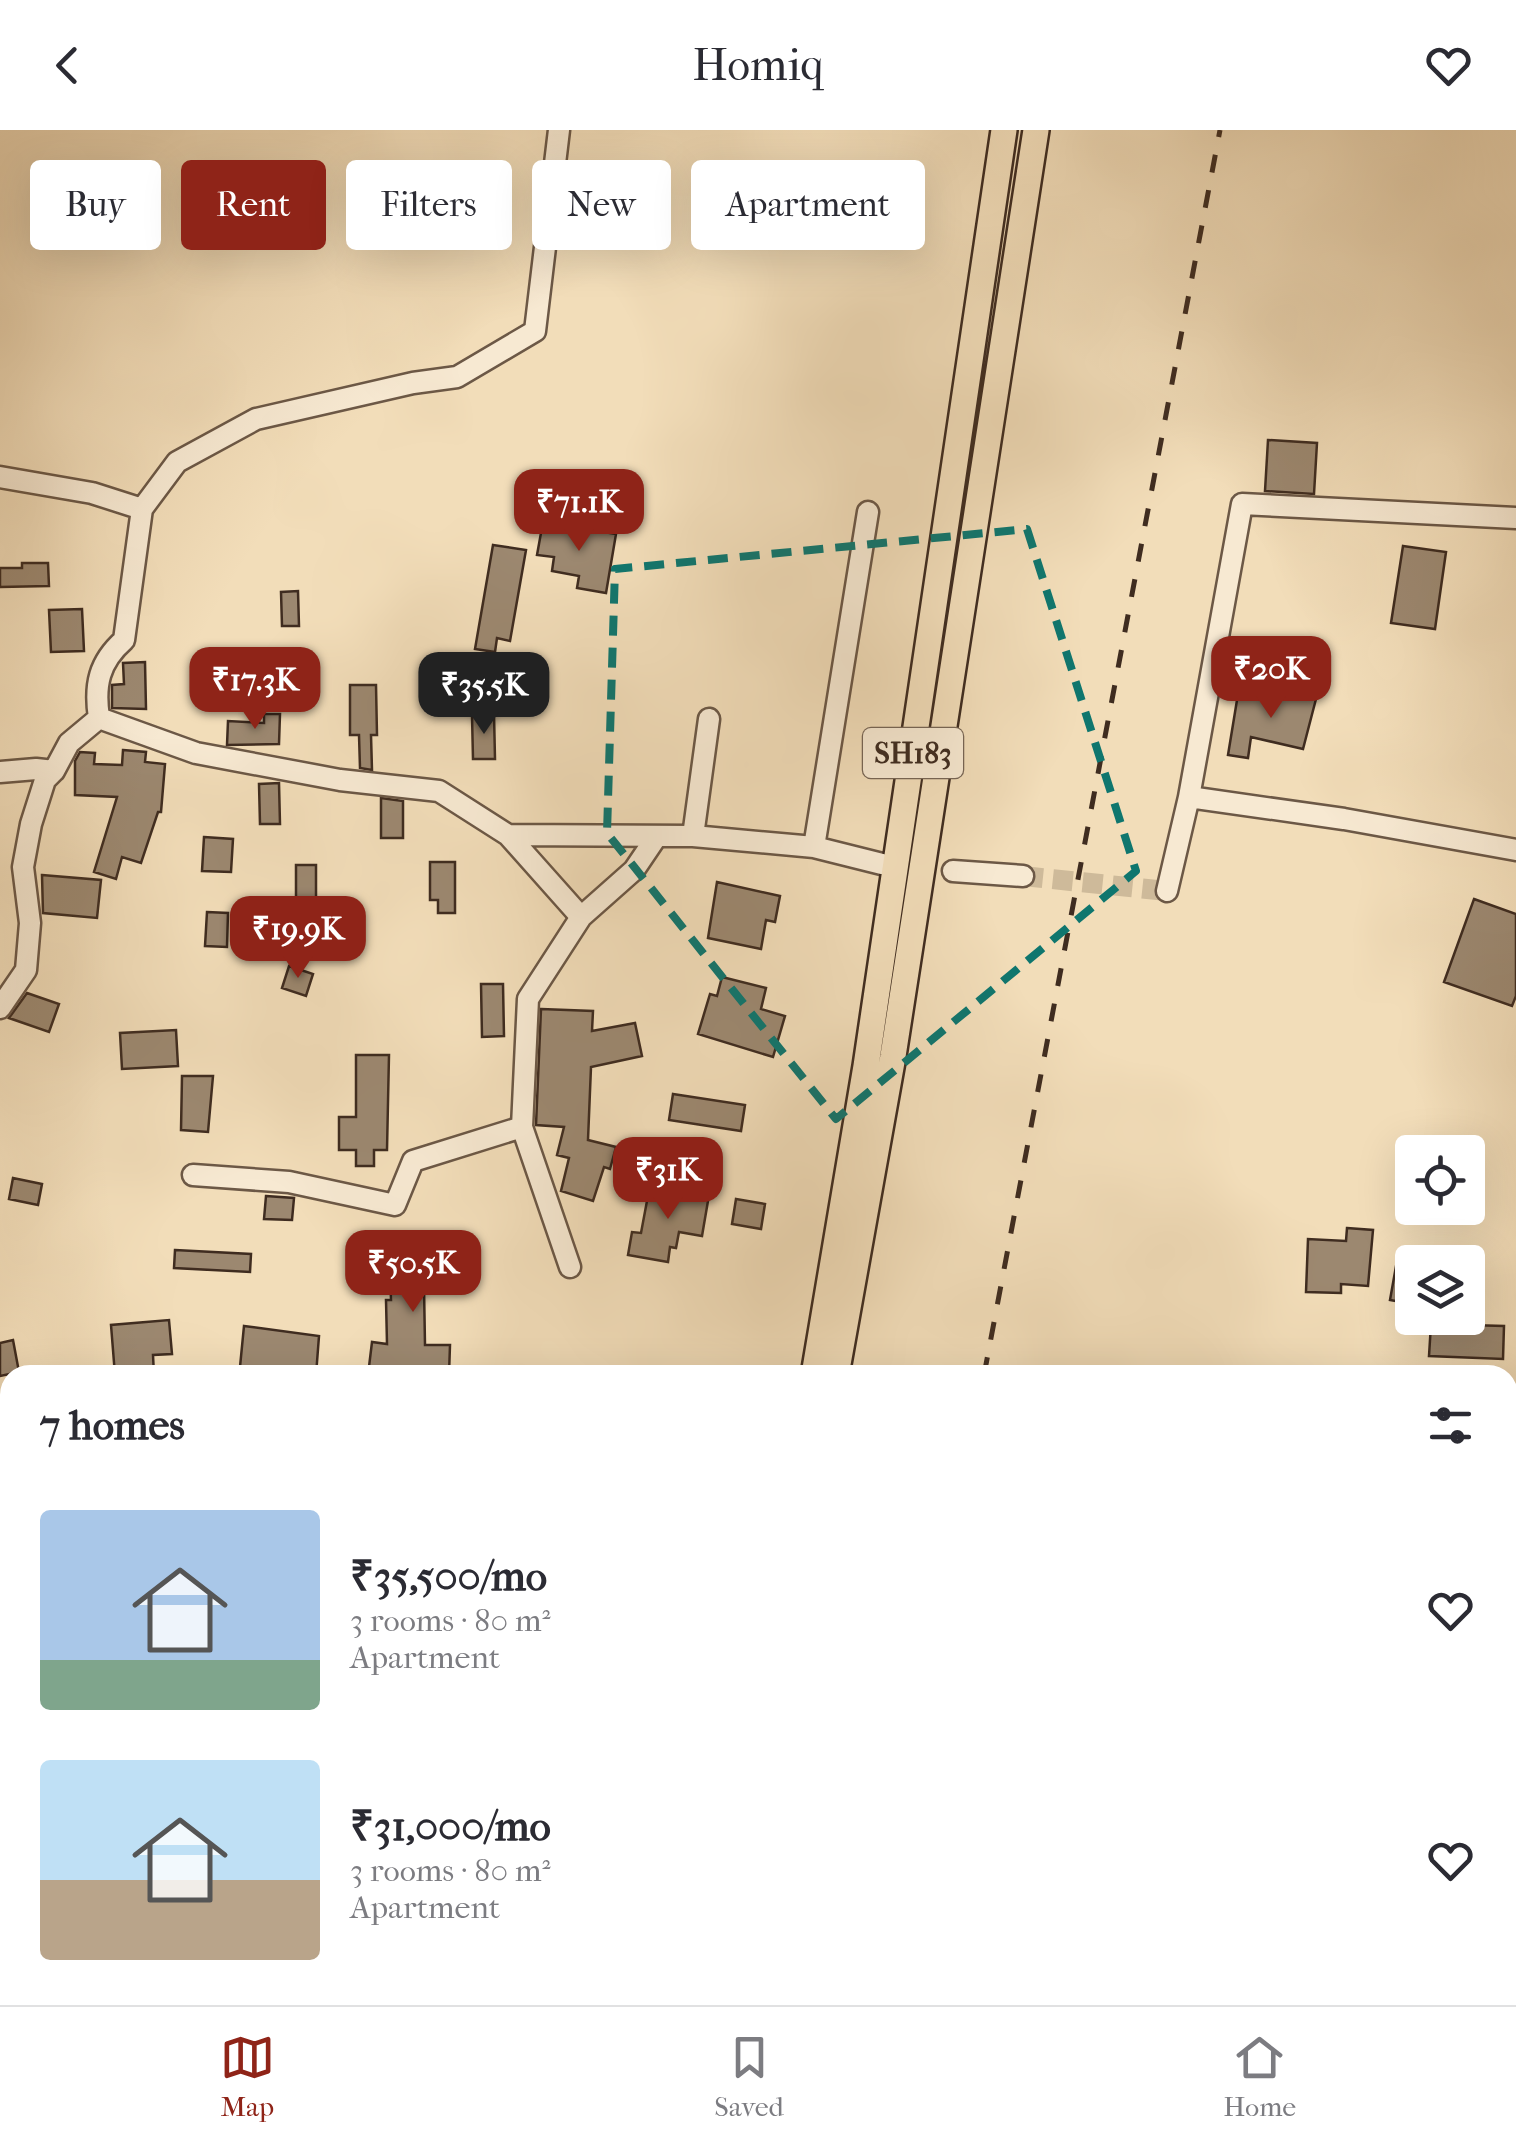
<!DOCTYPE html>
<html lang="en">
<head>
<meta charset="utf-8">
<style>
  :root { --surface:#fff; --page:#f7f7f7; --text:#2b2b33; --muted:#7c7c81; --line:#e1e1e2; --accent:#8f2418 }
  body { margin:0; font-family:"IM FELL French Canon",serif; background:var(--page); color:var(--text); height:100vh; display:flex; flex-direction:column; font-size:38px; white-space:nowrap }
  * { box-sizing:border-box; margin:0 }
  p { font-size:32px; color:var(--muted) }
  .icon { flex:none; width:55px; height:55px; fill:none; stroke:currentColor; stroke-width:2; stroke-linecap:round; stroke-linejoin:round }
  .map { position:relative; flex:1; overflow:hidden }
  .panel { position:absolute; left:0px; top:1235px; width:1518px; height:640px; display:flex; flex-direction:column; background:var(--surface); border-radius:30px 30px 0 0; box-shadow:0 10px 40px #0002 }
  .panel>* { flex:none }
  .top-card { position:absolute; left:30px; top:30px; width:1000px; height:90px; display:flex; gap:20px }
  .buttons { position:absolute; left:1395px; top:1005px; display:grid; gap:20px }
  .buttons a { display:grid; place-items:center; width:90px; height:90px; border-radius:10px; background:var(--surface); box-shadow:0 10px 40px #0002; font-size:50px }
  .price { position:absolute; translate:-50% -85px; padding:0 22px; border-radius:20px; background:var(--accent); color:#fff; font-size:32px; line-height:65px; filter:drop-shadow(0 2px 5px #0008) }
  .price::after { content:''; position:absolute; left:50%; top:60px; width:30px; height:22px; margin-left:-15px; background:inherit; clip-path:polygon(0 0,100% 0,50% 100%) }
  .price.selected { background:#222; color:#fff }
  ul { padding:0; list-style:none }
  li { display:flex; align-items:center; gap:30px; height:250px; padding:0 40px }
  li span { display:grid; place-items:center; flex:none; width:280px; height:200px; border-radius:10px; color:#555 }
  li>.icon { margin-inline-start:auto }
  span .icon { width:120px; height:120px; fill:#fffc; stroke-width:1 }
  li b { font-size:42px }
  h2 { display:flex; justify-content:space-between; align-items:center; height:120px; padding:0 40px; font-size:42px }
  .chip { padding:0 35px; border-radius:10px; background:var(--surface); box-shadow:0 10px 40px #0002; font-size:35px; line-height:90px }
  .chip.selected { background:var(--accent); color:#fff }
  header { display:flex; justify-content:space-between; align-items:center; height:130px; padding:0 40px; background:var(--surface); font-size:45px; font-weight:600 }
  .tabs { display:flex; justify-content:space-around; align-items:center; height:140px; border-top:2px solid var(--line); background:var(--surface); font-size:28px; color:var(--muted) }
  .tabs a { display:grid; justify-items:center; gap:5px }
  .tabs .selected { color:var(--accent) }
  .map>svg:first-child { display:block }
</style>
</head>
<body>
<header><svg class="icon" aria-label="back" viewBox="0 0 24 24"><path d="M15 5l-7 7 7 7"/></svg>Homiq<svg class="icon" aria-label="heart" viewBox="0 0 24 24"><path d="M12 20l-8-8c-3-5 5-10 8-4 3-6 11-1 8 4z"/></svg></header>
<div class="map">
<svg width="1516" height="1875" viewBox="0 0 1516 1875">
  <rect width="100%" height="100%" fill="#f2ddb9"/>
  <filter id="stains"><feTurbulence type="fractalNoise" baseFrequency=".002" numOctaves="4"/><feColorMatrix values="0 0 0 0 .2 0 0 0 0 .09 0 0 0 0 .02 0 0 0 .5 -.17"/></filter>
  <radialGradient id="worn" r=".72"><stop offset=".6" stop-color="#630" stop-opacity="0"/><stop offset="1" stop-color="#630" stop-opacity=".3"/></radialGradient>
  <path fill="#9c8870" stroke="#3f2c20" stroke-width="2.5" d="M 1268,310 L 1317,313 L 1314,364 L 1265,361 Z
    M 543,392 L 616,404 L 606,463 L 577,458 L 579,446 L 552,441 L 554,427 L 537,425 Z
    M 493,415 L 526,420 L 510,511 L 497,508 L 495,522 L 475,519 Z
    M 1403,416 L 1446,422 L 1435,499 L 1391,493 Z
    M 22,433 L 48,433 L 49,456 L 0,457 L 0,438 L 22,438 Z
    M 298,461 L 299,496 L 282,496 L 281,462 Z
    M 82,479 L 84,521 L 51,522 L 49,480 Z
    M 145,532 L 146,579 L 112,578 L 112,555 L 124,554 L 123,533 Z
    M 350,555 L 376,555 L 377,605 L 371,605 L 372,640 L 360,638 L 359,605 L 350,605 Z
    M 1280,560 L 1316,569 L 1303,619 L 1251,607 L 1248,628 L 1228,625 L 1238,564 L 1277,571 Z
    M 264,584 L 280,584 L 279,614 L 227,615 L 228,591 L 264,593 Z
    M 494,584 L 495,629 L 473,629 L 472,585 Z
    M 123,620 L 146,622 L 145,632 L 165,634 L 161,682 L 158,682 L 141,733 L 122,727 L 116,749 L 94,742 L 117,667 L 75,665 L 75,631 L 80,622 L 95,623 L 94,634 L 122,635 Z
    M 279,653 L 280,694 L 260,694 L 259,654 Z
    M 381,668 L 403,671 L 403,708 L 381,708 Z
    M 204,707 L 233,709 L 231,742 L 202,741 Z
    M 430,732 L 455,732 L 455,783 L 438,783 L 438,770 L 430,770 Z
    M 296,735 L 316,735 L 316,769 L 296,769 Z
    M 42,745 L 101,750 L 97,788 L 43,783 Z
    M 717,752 L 780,766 L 775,792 L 766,790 L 761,819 L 708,808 Z
    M 1474,769 L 1516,784 L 1516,866 L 1512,876 L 1444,852 Z
    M 207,782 L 228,783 L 227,817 L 205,816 Z
    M 289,836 L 313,844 L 306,866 L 282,858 Z
    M 722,847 L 766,858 L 761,879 L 785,886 L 773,927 L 698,904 L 710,864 L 717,866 Z
    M 481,854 L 503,854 L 504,906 L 482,907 Z
    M 27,863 L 59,874 L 49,902 L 9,888 Z
    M 541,879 L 593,881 L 592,901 L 635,893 L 642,926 L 591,937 L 588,1010 L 616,1017 L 610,1039 L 604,1037 L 593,1071 L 561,1061 L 569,1028 L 557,1025 L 564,997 L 536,995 Z
    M 176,900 L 178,936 L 122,939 L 120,903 Z
    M 356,925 L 389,925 L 387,1020 L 374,1020 L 374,1036 L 356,1036 L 356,1020 L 339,1020 L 339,987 L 356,987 Z
    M 182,946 L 213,946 L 208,1002 L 181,1000 Z
    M 673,964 L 745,975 L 741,1001 L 669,990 Z
    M 13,1048 L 42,1054 L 38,1075 L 9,1069 Z
    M 650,1055 L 709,1065 L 702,1106 L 679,1102 L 676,1118 L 670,1117 L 668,1132 L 628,1125 L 632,1102 L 641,1103 Z
    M 266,1066 L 294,1068 L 292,1090 L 264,1089 Z
    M 736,1069 L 765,1074 L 761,1099 L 732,1094 Z
    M 1347,1098 L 1373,1100 L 1368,1156 L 1341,1154 L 1341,1163 L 1306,1162 L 1308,1109 L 1346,1111 Z
    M 460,1115 L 460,1130 L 455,1130 L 455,1138 L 448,1138 L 449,1148 L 425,1149 L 424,1157 L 425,1215 L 450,1215 L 449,1245 L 368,1245 L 372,1212 L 387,1214 L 386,1170 L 391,1170 L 390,1140 L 395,1139 L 394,1118 Z
    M 175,1120 L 251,1124 L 250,1142 L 174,1138 Z
    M 1398,1125 L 1412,1128 L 1412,1174 L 1390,1170 Z
    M 169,1190 L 172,1224 L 153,1225 L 154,1245 L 115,1245 L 111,1195 Z
    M 1431,1194 L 1504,1196 L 1503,1229 L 1429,1226 Z
    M 244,1196 L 319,1206 L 316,1245 L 240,1237 Z
    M 13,1210 L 19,1242 L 0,1246 L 0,1213 Z"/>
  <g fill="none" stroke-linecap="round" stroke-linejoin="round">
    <path stroke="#ceba9a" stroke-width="20" stroke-dasharray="20 10" stroke-linecap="butt" d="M 1023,746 L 1167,761"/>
    <defs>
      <path id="minor" d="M 0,347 L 92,363 L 142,379
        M 99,588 L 196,623 L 340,650 L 439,661 L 508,705 L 581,787
        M 0,642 L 36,639 L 54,641
        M 1189,667 L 1242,374 L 1516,388
        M 508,705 L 693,706 L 814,717 L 882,734
        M 693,706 L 709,589
        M 814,717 L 868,382
        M 953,741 L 1023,746
        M 1167,761 L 1189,667 L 1344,689 L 1516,720
        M 0,878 L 26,840 L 30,793 L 23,737 L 31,694 L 45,650 L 54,641 L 69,613 L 99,588 C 94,555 99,532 124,510 L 142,379 L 177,332 L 256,289 L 413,253 L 457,247 L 535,201 L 559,0
        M 193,1045 L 289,1052 L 395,1075 L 413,1031 L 522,997
        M 570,1137 L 522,997 L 528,869 L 581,787 L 634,740 L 657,706
        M 1290,1865 L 1297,1875"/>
      <path id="major" d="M 814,1245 L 866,936 L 1004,0
        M 836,1245 L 893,926 L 1036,0
        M 1508,1285 L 1516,1284
        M 0,1520 L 10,1553
        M 193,1865 L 197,1875
        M 677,1875 L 679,1865
        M 707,1875 L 709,1865"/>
    </defs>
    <use href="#minor" stroke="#6c5846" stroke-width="25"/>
    <use href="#major" stroke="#3f2c20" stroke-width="30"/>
    <use href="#minor" stroke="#f7e9d2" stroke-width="20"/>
    <use href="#major" stroke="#f2ddb9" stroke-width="25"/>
    <path stroke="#3f2c20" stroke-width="5" stroke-dasharray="18 18" stroke-linecap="butt" d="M 984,1245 L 1220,0
      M 864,1875 L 866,1865"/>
  </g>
  <path fill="none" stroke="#0f766e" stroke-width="8" stroke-dasharray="20 12" stroke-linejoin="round" d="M 1027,399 L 1136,741 L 836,989 L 607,703 L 615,439 Z"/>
  <g text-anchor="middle" stroke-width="8" stroke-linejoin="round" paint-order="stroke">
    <rect fill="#f7e9d2" stroke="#766555" stroke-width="2.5" x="863" y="598" width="100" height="50" rx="8"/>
    <g font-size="30" font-weight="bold" fill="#3f2c20">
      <text x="913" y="633">SH183</text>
    </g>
  </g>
  <rect width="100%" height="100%" filter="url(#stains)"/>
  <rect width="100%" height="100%" fill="url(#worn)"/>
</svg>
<div class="buttons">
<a><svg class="icon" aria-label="locate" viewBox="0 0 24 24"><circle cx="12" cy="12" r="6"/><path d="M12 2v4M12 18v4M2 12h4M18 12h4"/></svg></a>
<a><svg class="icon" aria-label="layers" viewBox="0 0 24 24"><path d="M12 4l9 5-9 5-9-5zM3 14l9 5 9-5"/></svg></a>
</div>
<b class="price" style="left:579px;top:424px">₹71.1K</b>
<b class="price" style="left:1271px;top:591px">₹20K</b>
<b class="price" style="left:255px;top:602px">₹17.3K</b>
<b class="price selected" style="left:484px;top:607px">₹35.5K</b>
<b class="price" style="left:298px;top:851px">₹19.9K</b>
<b class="price" style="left:668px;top:1092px">₹31K</b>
<b class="price" style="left:413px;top:1185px">₹50.5K</b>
<div class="top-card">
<a class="chip">Buy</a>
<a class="chip selected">Rent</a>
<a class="chip">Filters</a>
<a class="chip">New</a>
<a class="chip">Apartment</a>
</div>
<section class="panel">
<h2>7 homes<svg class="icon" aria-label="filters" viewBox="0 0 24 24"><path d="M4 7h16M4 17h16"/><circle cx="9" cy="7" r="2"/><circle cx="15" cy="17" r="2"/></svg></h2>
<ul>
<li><span style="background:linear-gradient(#a9c7e8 75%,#7fa58c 0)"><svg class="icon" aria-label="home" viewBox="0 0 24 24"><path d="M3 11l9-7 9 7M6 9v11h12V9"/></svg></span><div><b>₹35,500/mo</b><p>3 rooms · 80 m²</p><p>Apartment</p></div><svg class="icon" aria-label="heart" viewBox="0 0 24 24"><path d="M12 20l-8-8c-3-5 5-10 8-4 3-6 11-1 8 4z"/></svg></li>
<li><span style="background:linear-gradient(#bfe0f5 60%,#b9a48a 0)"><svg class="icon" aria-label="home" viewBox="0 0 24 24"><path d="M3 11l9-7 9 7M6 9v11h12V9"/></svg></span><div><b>₹31,000/mo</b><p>3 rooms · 80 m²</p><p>Apartment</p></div><svg class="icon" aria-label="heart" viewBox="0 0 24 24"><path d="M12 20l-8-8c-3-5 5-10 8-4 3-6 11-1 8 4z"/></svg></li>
</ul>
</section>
</div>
<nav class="tabs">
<a class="selected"><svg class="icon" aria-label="map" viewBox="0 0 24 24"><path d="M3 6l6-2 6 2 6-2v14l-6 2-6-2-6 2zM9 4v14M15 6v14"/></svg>Map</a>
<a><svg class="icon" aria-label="saved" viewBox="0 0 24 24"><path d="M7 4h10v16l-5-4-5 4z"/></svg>Saved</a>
<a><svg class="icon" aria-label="home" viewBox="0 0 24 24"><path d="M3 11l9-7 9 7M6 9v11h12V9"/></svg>Home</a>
</nav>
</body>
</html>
